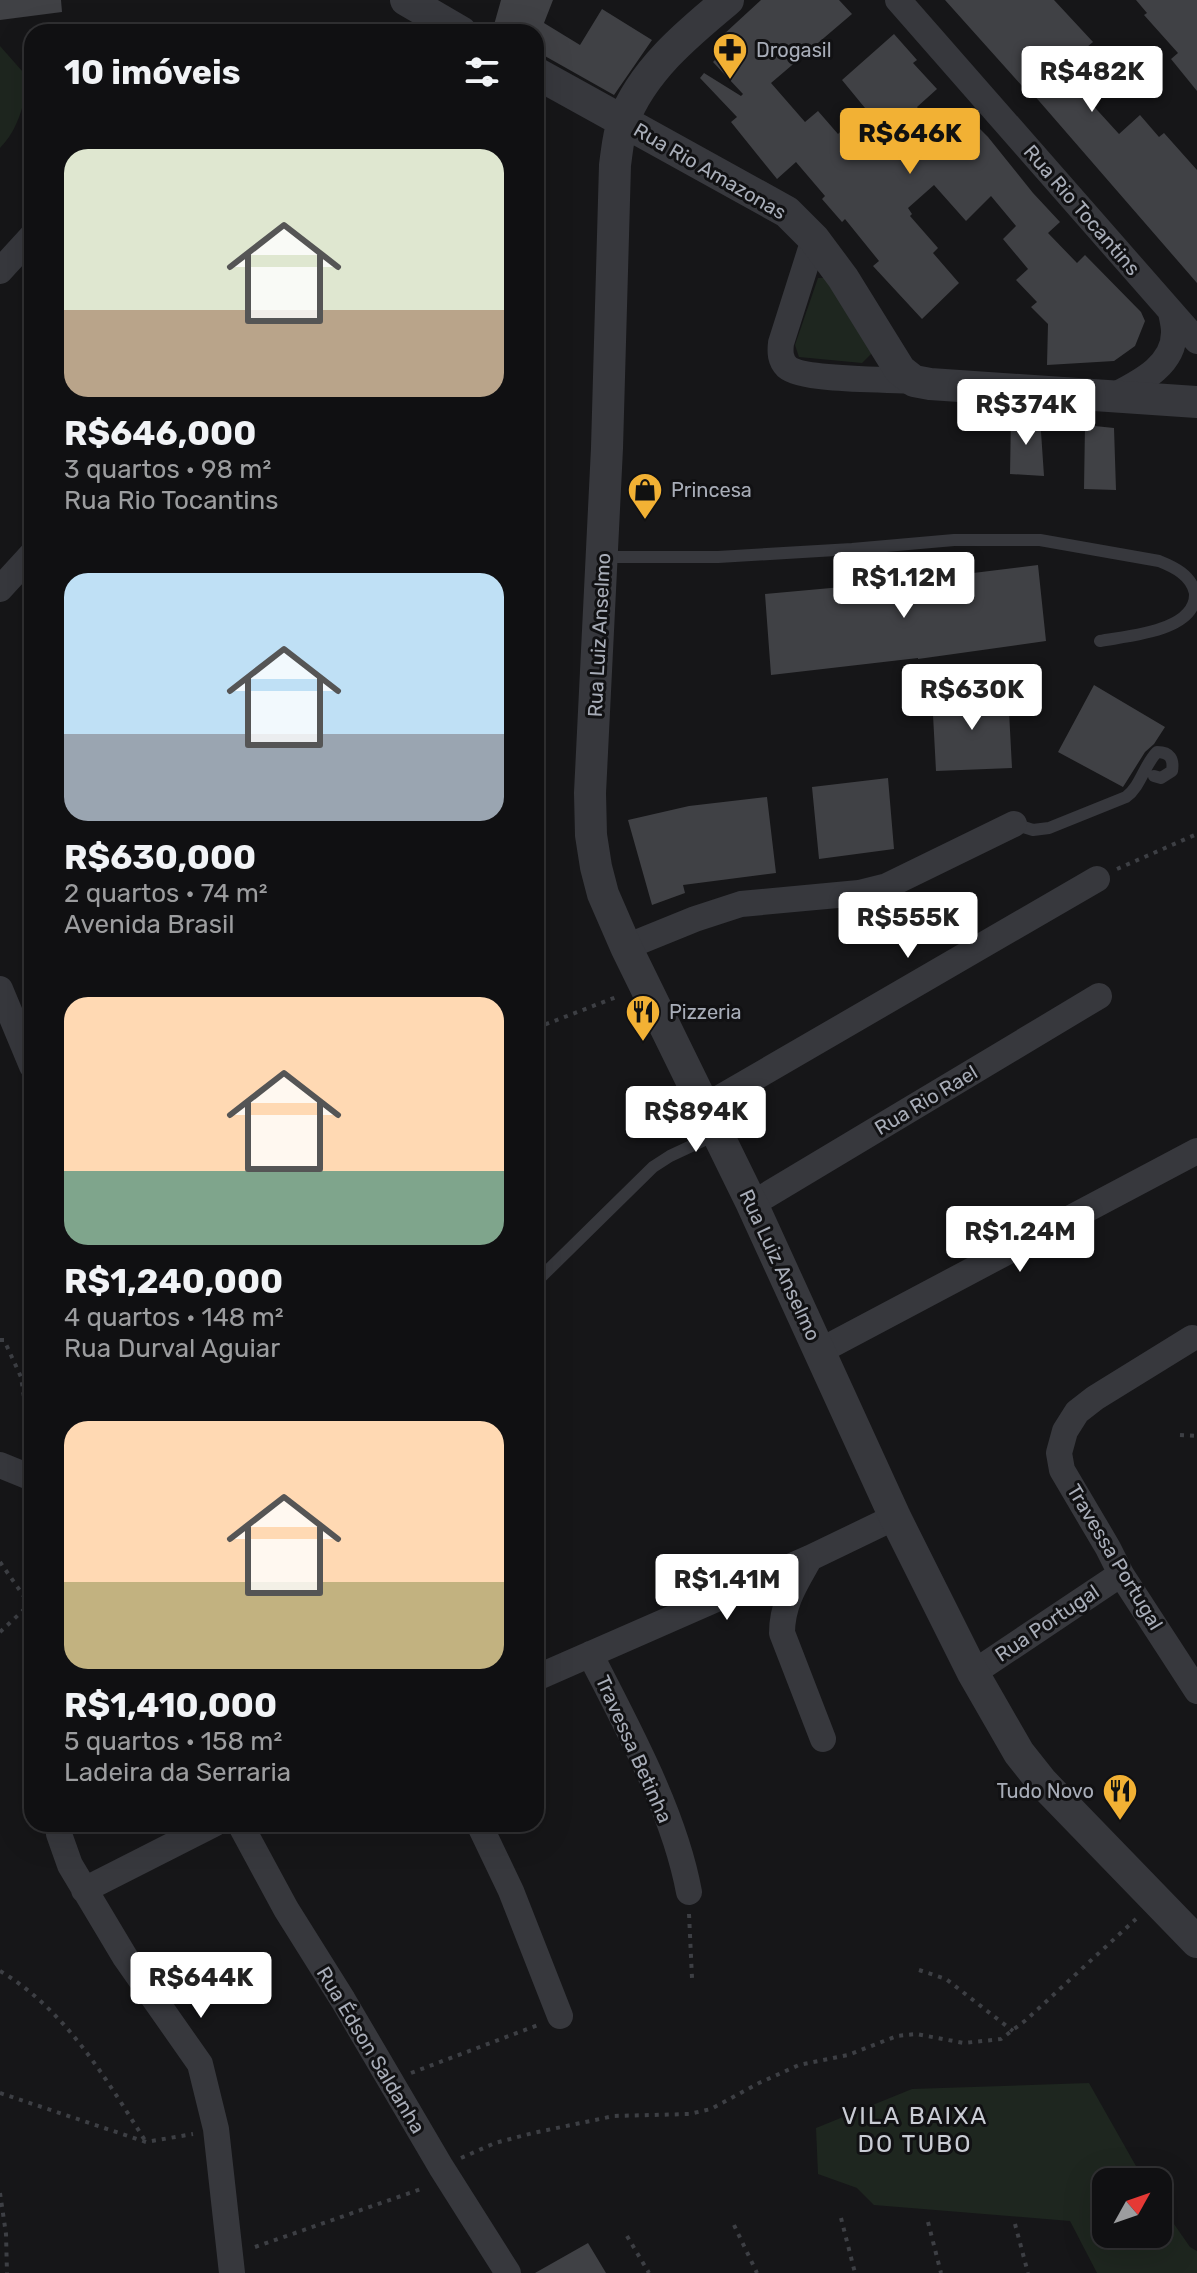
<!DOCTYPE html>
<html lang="pt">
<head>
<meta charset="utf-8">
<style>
  :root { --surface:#101012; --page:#1e1e20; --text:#f1f3f6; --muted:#9c9d9f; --line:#303032; --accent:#f2b134 }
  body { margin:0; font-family:Rubik,sans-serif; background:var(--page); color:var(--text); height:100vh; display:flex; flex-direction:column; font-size:30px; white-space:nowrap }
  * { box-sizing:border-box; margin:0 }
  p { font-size:26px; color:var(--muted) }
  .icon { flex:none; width:44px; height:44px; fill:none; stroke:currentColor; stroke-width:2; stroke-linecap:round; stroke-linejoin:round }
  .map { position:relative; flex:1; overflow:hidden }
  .panel { position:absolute; left:24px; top:24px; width:520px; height:1808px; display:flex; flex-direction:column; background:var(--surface); border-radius:24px; box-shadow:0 8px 32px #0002,0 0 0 2px var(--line) }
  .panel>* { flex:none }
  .needle { width:52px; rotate:50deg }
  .tools { position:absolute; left:1092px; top:2168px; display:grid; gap:16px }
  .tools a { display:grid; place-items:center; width:80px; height:80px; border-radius:16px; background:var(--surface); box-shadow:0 8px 32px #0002,0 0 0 2px var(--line); font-size:40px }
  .price { position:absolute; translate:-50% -68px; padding:0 18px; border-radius:8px; background:#fff; color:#222; font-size:26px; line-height:52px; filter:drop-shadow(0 2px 4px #0008) }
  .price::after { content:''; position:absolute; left:50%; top:48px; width:24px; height:18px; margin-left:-12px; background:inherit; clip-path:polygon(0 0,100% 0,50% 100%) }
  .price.on { background:var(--accent); color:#111 }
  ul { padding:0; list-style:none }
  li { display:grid; align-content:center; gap:16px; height:424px; padding:0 40px }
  li span { display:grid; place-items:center; height:248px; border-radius:24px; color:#555 }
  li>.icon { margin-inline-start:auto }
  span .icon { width:144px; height:144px; fill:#fffc; stroke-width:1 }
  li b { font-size:34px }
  h2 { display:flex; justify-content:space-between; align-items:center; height:96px; padding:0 40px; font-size:34px }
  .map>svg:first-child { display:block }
</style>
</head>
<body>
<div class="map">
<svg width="1197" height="2273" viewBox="0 0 1197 2273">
  <rect width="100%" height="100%" fill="#161618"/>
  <path fill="#1e261f" d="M 0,46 L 30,80 C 23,104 19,129 0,148 Z
    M 818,278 L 828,278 L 872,353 L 862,363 L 799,357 L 795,345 Z
    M 1089,2083 L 1145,2182 L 1106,2182 L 1106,2234 L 1158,2234 L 1158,2201 L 1190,2247 L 1197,2251 L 1197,2273 L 1097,2273 L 1070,2221 L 874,2205 L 857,2188 L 818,2174 L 816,2128 L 912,2089 Z"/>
  <path fill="#404145" d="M 0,0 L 61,0 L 62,12 L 0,20 Z
    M 501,0 L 553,0 L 544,23 L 580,45 L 602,9 L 652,40 L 614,95 L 536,51 L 536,32 L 492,32 Z
    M 761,0 L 839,0 L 852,14 L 771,83 L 805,122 L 818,111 L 838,134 L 865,108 L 842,80 L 894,34 L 917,60 L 913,63 L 937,89 L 917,107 L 943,140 L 968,117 L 988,137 L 1033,193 L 1060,222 L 1048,233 L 1077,263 L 1085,255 L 1141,312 L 1145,321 L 1135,346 L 1114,361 L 1047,365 L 1048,324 L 1031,307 L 1037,302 L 1016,280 L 1028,269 L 1003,239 L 1016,226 L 991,196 L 966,221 L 934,185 L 908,208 L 912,214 L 910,216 L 938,248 L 933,253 L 959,283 L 922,319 L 873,266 L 879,261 L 845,219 L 842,222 L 822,199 L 825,196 L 796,162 L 777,179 L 731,122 L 737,117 L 700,78 L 704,73 L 741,96 L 743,94 L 713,62 L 731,44 L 723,35 Z
    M 945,0 L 1054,0 L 1093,42 L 1087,47 L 1114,76 L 1088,100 L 1119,134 L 1140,115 L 1159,137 L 1164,133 L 1197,170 L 1197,283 L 1033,94 L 1031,96 Z
    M 1136,0 L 1197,0 L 1197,91 L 1171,59 L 1178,53 L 1144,15 L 1147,13 Z
    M 1011,417 L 1040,417 L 1044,476 L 1010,474 Z
    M 1085,425 L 1114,428 L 1116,490 L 1084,489 Z
    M 1038,565 L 1046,641 L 918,659 L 918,658 L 771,675 L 765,594 L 908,581 Z
    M 1094,685 L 1165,727 L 1154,744 L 1145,752 L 1123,787 L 1058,752 Z
    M 1008,692 L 1012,768 L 936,771 L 932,696 Z
    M 888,778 L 894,849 L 819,859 L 812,787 Z
    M 767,797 L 776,873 L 683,885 L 685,893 L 652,905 L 628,820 L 689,806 Z
    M 588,2243 L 606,2273 L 535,2273 Z"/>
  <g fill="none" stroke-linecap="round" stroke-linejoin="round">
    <path stroke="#3d3f44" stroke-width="4" stroke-dasharray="4 6" stroke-linecap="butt" d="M 1117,869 L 1197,834
      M 536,1028 L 619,996
      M 0,1340 L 4,1340 L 21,1377 L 28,1424 L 32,1426
      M 1180,1435 L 1197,1436
      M 0,1562 L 32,1608
      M 0,1632 L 30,1604
      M 689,1914 L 692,1978
      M 919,1970 L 946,1979 L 1013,2031
      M 0,1971 C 66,2010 106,2079 146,2142
      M 411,2073 L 538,2025
      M 0,2093 L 146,2142 L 193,2134
      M 461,2158 L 495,2143 L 533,2133 L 614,2116 L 689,2114 L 711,2109 L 759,2083 L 799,2065 L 848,2055 L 897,2036 L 916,2034 L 964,2043 L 1001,2039 L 1026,2020 L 1136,1919
      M 0,2193 L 6,2234 L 7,2273
      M 841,2218 L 855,2273
      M 928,2222 L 941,2273
      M 1015,2224 L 1028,2273
      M 734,2225 L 757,2273
      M 627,2236 L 649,2273
      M 255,2247 L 424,2188"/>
    <path stroke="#37383d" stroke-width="12" d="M 603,557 L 718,557 L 852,549 L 954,540 L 1040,540 L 1159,561 C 1174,567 1191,575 1195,593 C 1197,632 1125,636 1100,641
      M 1014,824 L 1033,830 L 1049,828 L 1126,797 C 1141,786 1144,765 1157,752 C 1170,752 1174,759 1172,771 L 1161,778 L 1154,776
      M 536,1282 L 653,1167 L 670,1156 L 717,1134"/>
    <path stroke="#37383d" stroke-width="26" d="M 898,0 L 1197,341
      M 814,239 L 781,343 C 780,352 780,360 787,367 C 803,381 889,379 914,381
      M 0,271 L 32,236
      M 1115,395 C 1140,382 1175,365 1174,331 C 1174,325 1172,318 1171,312
      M 0,589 L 32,554
      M 626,947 L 695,919 L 741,904 L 859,893 L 887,886 L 1014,824
      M 0,989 L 32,1066
      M 704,1107 L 1097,879
      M 752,1204 L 1099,996
      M 1192,1338 L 1095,1398 L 1077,1412 L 1065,1431 L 1059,1453 L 1062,1470 L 1108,1548 L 1121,1574 L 1197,1691
      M 820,1351 L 1197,1151
      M 0,1465 L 32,1478
      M 810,1558 C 796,1583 782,1603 782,1633 L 823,1739
      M 590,1654 C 627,1727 674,1811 689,1892
      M 973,1673 L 1121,1574
      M 536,1678 L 810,1558 L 895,1517
      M 240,1824 L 286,1909 L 343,2000 L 441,2167 L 508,2273
      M 479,1824 L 511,1891 L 560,2016
      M 59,1834 L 70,1865 L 125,1957 L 200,2064 L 216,2129 L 232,2273
      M 84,1890 L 214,1824"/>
    <path stroke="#37383d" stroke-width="32" d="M 406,0 L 461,32
      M 728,0 C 687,34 642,71 623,122 C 618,136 617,151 615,165 L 607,448 L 590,793 L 591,835 L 596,867 L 603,894 L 626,947 L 752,1204 L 895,1517 L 973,1673 L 1019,1753 L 1042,1782 L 1197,1942
      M 536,73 L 787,212 L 814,239 L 843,278 L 900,370 L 914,381 L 930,384 L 1197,402"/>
  </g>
  <defs>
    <symbol id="pharmacy-pin" viewBox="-11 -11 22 30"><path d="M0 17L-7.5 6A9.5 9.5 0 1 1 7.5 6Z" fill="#f2b134" stroke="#111113"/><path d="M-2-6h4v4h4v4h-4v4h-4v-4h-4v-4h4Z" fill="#111"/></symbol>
    <symbol id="shop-pin" viewBox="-11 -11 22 30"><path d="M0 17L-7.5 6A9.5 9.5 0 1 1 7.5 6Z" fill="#f2b134" stroke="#111113"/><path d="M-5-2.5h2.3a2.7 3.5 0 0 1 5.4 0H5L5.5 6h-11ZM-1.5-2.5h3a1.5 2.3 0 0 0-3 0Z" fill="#111"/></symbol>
    <symbol id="restaurant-pin" viewBox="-11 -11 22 30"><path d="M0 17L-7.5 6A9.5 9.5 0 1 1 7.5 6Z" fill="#f2b134" stroke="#111113"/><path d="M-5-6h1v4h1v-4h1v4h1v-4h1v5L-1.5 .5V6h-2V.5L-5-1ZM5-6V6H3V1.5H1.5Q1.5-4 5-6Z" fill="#111"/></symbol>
  </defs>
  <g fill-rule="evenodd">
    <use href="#pharmacy-pin" x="710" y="30" width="40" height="54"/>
    <use href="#shop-pin" x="625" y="470" width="40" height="54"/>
    <use href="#restaurant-pin" x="623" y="992" width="40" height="54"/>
    <use href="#restaurant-pin" x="1100" y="1771" width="40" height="54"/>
  </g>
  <g text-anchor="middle" stroke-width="6" stroke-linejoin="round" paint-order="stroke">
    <g font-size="20" fill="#a8adb8" stroke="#111113" text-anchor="start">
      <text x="756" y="57">Drogasil</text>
      <text x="671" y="497">Princesa</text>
      <text x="669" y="1019">Pizzeria</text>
      <text x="1094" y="1798" text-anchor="end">Tudo Novo</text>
    </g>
    <g font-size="20" fill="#a8adb8" stroke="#111113">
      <text transform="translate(710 171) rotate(30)" y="7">Rua Rio Amazonas</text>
      <text transform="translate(1082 210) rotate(49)" y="7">Rua Rio Tocantins</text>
      <text transform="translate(599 635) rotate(-87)" y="7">Rua Luiz Anselmo</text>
      <text transform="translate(926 1100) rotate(-31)" y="7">Rua Rio Rael</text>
      <text transform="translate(780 1265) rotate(65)" y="7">Rua Luiz Anselmo</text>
      <text transform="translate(1115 1557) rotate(59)" y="7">Travessa Portugal</text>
      <text transform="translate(1047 1623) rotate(-34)" y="7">Rua Portugal</text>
      <text transform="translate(634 1749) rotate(66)" y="7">Travessa Betinha</text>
      <text transform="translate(371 2050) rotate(59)" y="7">Rua Édson Saldanha</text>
    </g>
    <g font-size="24" letter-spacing="2" fill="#c9ccd4" stroke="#111113">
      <text x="915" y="2124">VILA BAIXA<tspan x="915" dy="28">DO TUBO</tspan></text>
    </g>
  </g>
</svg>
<div class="tools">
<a><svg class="needle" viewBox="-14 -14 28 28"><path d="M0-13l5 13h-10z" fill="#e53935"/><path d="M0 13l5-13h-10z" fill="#9c9d9f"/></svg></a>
</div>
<b class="price" style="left:1092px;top:114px">R$482K</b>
<b class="price on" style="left:910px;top:176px">R$646K</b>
<b class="price" style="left:1026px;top:447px">R$374K</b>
<b class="price" style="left:904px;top:620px">R$1.12M</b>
<b class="price" style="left:972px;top:732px">R$630K</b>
<b class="price" style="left:908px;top:960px">R$555K</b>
<b class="price" style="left:696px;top:1154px">R$894K</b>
<b class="price" style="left:1020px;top:1274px">R$1.24M</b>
<b class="price" style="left:727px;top:1622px">R$1.41M</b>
<b class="price" style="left:201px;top:2020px">R$644K</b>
<section class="panel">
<h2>10 imóveis<svg class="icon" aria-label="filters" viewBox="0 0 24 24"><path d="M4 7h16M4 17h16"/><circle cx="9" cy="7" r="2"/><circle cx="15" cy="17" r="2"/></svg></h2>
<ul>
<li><span style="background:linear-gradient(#dfe7d0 65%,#b9a48a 0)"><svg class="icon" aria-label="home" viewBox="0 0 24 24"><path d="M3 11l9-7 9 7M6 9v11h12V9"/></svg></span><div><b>R$646,000</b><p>3 quartos · 98 m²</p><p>Rua Rio Tocantins</p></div></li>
<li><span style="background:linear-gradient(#bfe0f5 65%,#9aa5b1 0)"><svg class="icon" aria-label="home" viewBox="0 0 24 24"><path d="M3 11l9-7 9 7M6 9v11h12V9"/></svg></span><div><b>R$630,000</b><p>2 quartos · 74 m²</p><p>Avenida Brasil</p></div></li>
<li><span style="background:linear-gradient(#ffd9b3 70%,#7fa58c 0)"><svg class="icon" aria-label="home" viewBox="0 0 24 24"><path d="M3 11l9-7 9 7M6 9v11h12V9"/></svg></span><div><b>R$1,240,000</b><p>4 quartos · 148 m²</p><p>Rua Durval Aguiar</p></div></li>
<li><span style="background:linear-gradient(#ffd9b3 65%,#c2b280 0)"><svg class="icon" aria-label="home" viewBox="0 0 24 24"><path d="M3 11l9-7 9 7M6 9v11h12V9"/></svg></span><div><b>R$1,410,000</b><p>5 quartos · 158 m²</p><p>Ladeira da Serraria</p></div></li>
</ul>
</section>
</div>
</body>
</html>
